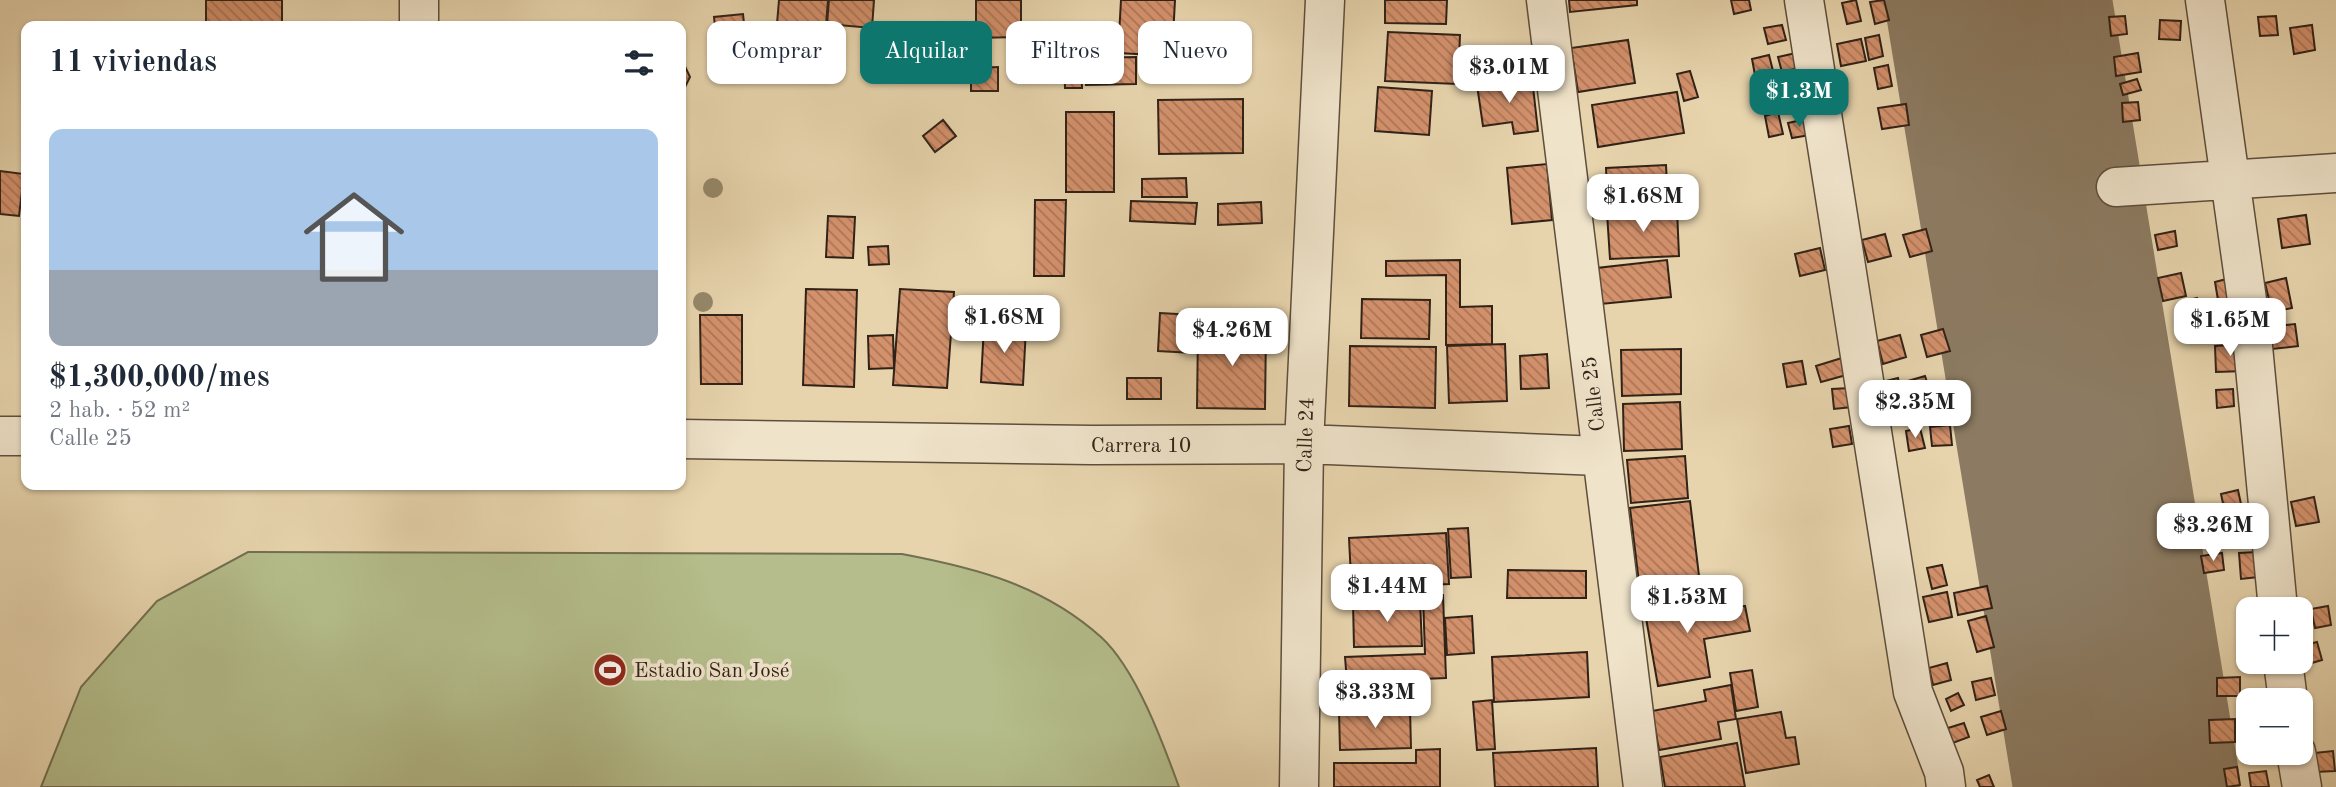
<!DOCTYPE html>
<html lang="es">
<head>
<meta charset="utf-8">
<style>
  :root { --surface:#fff; --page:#f2f2f3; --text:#1f2937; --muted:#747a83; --accent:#0f766e }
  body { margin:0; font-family:"Old Standard TT",serif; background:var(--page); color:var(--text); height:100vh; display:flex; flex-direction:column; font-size:26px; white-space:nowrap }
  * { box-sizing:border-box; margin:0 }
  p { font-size:23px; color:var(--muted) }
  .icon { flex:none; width:38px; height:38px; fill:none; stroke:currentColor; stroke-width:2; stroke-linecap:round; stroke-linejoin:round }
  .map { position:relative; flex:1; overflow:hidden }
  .sheet { position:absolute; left:21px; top:21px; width:665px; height:469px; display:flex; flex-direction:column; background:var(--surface); border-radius:14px; box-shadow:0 2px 5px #0004 }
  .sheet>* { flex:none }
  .top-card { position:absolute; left:707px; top:21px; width:665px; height:63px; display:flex; gap:14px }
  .buttons { position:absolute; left:2236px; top:597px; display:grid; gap:14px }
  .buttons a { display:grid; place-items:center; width:77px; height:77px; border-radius:14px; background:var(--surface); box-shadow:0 2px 5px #0004; font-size:35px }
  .price { position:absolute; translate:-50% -60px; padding:0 16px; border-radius:14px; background:#fff; color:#222; font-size:23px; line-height:46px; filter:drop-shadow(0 2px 4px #0008) }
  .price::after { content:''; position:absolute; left:50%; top:42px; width:21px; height:16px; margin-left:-10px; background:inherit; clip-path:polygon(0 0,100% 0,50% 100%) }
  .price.on { background:var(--accent); color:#fff }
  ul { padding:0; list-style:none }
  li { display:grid; align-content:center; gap:14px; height:371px; padding:0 28px }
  li span { display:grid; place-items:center; height:217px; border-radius:14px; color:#555 }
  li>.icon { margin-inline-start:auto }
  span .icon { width:126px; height:126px; fill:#fffc; stroke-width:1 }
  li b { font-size:30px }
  h2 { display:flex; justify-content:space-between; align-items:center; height:84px; padding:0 28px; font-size:30px }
  .chip { padding:0 24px; border-radius:14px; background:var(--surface); box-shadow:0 2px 5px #0004; font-size:24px; line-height:63px }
  .chip.on { background:var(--accent); color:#fff }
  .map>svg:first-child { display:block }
</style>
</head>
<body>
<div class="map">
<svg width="2336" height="787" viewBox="0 0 2336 787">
  <defs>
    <pattern id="building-back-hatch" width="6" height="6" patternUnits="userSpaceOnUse" patternTransform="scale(1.75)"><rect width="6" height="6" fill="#d3916c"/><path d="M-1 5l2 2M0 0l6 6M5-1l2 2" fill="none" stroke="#ac7658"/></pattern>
  </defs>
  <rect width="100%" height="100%" fill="#e7d4ad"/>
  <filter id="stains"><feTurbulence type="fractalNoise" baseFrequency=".00286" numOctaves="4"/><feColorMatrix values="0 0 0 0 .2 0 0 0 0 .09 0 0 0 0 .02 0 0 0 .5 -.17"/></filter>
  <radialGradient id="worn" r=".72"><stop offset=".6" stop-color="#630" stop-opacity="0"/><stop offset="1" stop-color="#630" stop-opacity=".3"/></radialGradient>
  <path fill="#b4bd8b" stroke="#727051" stroke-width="2" d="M 248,552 L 902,554 C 976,568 1043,585 1101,637 C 1136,669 1163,743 1179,787 L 41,787 L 81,687 L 157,601 Z"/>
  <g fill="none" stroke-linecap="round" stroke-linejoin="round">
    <path stroke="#8c7b62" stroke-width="226" d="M 1998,0 L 2127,787"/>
  </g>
  <path fill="url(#building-back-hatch)" stroke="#312217" stroke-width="2" d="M 206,0 L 282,0 L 282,26 L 206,26 Z
    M 779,0 L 828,0 L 823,63 L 774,59 Z
    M 829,0 L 874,0 L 872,28 L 827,24 Z
    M 976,0 L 1021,0 L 1021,37 L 976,38 Z
    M 1121,0 L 1175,0 L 1172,56 L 1118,53 Z
    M 1385,0 L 1447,0 L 1446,24 L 1385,23 Z
    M 1569,0 L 1637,0 L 1637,5 L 1570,12 Z
    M 1731,0 L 1749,0 L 1751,10 L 1734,14 Z
    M 1856,0 L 1861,21 L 1847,24 L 1842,3 Z
    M 1884,0 L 1889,20 L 1875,24 L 1870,2 Z
    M 743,14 L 749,70 L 720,74 L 714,17 Z
    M 2125,16 L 2127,34 L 2111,36 L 2109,17 Z
    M 2276,16 L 2278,35 L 2260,36 L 2258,17 Z
    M 2160,20 L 2181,21 L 2180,40 L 2159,39 Z
    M 1782,25 L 1786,40 L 1768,44 L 1764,28 Z
    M 2312,25 L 2315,50 L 2294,54 L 2290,28 Z
    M 1388,32 L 1460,35 L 1458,84 L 1385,81 Z
    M 929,33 L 943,62 L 925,71 L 912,41 Z
    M 1879,35 L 1883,56 L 1869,60 L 1865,38 Z
    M 1861,39 L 1866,61 L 1841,66 L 1837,44 Z
    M 1628,40 L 1635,83 L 1578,92 L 1571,48 Z
    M 1796,53 L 1799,68 L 1782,72 L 1778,57 Z
    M 2138,53 L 2141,72 L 2116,76 L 2114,57 Z
    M 1081,54 L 1082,88 L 1065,88 L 1064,55 Z
    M 1769,55 L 1773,71 L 1755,75 L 1752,59 Z
    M 1136,57 L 1136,84 L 1086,85 L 1086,58 Z
    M 681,58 L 690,77 L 681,95 Z
    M 1888,65 L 1892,86 L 1878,89 L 1874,68 Z
    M 998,67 L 998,91 L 971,91 L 971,68 Z
    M 1690,71 L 1698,97 L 1684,101 L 1677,74 Z
    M 1532,78 L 1538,131 L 1514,134 L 1512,122 L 1483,126 L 1477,85 Z
    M 1770,79 L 1775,101 L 1761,104 L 1757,82 Z
    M 2137,79 L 2141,90 L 2123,95 L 2120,84 Z
    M 1378,87 L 1432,91 L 1429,135 L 1375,131 Z
    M 1677,92 L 1684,133 L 1598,147 L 1592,105 Z
    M 1796,92 L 1800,108 L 1782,112 L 1779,96 Z
    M 1243,99 L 1243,153 L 1159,154 L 1158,100 Z
    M 2138,102 L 2140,120 L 2123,122 L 2122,103 Z
    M 1906,104 L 1909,125 L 1882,129 L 1878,108 Z
    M 1066,112 L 1114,112 L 1114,192 L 1066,192 Z
    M 1778,112 L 1783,134 L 1769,137 L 1765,116 Z
    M 1806,119 L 1810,135 L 1792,138 L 1788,123 Z
    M 943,120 L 956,136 L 935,152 L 923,136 Z
    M 1547,164 L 1552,220 L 1512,224 L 1507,168 Z
    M 1666,165 L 1668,206 L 1608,209 L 1606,168 Z
    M 0,171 L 24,174 L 19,216 L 0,214 Z
    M 1186,178 L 1187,197 L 1142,197 L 1142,179 Z
    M 1035,200 L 1066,200 L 1064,276 L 1034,276 Z
    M 1131,201 L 1197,203 L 1195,224 L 1130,221 Z
    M 1261,202 L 1262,223 L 1218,225 L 1218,204 Z
    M 1677,209 L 1679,256 L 1610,259 L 1607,213 Z
    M 2306,215 L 2310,244 L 2282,248 L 2278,219 Z
    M 828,216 L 855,217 L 853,258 L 826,257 Z
    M 1926,229 L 1932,251 L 1910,257 L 1903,235 Z
    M 2175,231 L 2177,246 L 2158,250 L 2155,235 Z
    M 1885,234 L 1891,256 L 1868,262 L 1862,240 Z
    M 888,246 L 889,264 L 869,265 L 868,247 Z
    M 1820,248 L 1825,270 L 1800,276 L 1795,254 Z
    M 1460,260 L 1460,307 L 1492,306 L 1492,344 L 1446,345 L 1446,275 L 1386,276 L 1386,261 Z
    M 1667,260 L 1671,297 L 1601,304 L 1597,268 Z
    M 2181,273 L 2186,296 L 2163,301 L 2158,278 Z
    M 2230,278 L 2235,303 L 2219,306 L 2215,282 Z
    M 2286,278 L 2292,308 L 2272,312 L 2265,283 Z
    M 806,289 L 857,290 L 854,387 L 803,385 Z
    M 900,289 L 954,292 L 947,388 L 893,385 Z
    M 2197,298 L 2200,313 L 2183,317 L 2180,302 Z
    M 1362,299 L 1430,300 L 1429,339 L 1361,338 Z
    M 1160,313 L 1194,315 L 1193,353 L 1158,351 Z
    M 700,315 L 742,315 L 742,384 L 701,384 Z
    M 2295,324 L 2298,346 L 2272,349 L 2269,327 Z
    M 984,325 L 1026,328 L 1023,385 L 981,382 Z
    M 1198,328 L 1266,329 L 1265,409 L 1197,408 Z
    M 1943,329 L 1950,351 L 1927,357 L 1921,335 Z
    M 893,335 L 894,368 L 869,369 L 868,336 Z
    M 1900,335 L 1906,357 L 1883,364 L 1877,341 Z
    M 1505,344 L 1507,401 L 1449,403 L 1447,346 Z
    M 2244,344 L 2245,371 L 2216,372 L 2215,346 Z
    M 1350,346 L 1436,347 L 1435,408 L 1349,406 Z
    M 1681,349 L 1681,394 L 1622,396 L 1621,350 Z
    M 1547,354 L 1549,388 L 1521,389 L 1520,356 Z
    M 1845,357 L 1850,374 L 1821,382 L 1816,366 Z
    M 1802,361 L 1806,384 L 1787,387 L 1783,364 Z
    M 1925,376 L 1930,391 L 1912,397 L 1908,381 Z
    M 1127,378 L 1161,378 L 1161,399 L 1127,399 Z
    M 1898,378 L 1902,397 L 1886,401 L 1882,382 Z
    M 1850,388 L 1852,407 L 1834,409 L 1832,389 Z
    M 2233,389 L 2234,406 L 2217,408 L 2216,390 Z
    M 1680,402 L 1682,449 L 1624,451 L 1623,404 Z
    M 1950,425 L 1952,445 L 1932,446 L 1930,427 Z
    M 1849,426 L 1852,444 L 1833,447 L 1830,429 Z
    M 1920,428 L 1925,448 L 1909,451 L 1906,431 Z
    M 1685,456 L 1688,498 L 1631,503 L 1627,460 Z
    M 2238,490 L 2242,509 L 2225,513 L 2221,494 Z
    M 2314,497 L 2319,522 L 2296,526 L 2291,502 Z
    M 1690,501 L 1700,584 L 1640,591 L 1630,508 Z
    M 2234,520 L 2236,531 L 2220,535 L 2217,524 Z
    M 1468,528 L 1471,577 L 1451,578 L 1448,529 Z
    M 1446,533 L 1449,584 L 1369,588 L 1369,578 L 1351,578 L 1349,538 Z
    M 2256,552 L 2258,577 L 2241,579 L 2239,553 Z
    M 2222,553 L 2224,570 L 2204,573 L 2201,556 Z
    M 1942,565 L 1947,585 L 1932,589 L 1927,568 Z
    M 1508,570 L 1586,571 L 1586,598 L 1507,598 Z
    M 1987,586 L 1992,608 L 1958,615 L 1954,593 Z
    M 1700,591 L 1703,613 L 1745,606 L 1750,631 L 1704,639 L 1710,677 L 1658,686 L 1643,601 Z
    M 1947,592 L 1952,617 L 1929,622 L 1923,597 Z
    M 1443,595 L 1446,678 L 1347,682 L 1345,657 L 1425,654 L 1423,596 Z
    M 1420,600 L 1422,646 L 1354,647 L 1353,602 Z
    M 2328,606 L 2331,625 L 2315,628 L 2311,609 Z
    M 1472,616 L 1474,653 L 1447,655 L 1445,618 Z
    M 1986,616 L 1994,647 L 1977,652 L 1968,621 Z
    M 2317,642 L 2322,660 L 2305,665 L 2301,646 Z
    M 1587,652 L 1589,697 L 1494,702 L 1492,657 Z
    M 1947,663 L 1951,680 L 1933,685 L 1929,668 Z
    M 1752,670 L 1758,707 L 1736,711 L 1730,673 Z
    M 2240,677 L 2240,696 L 2217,696 L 2217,678 Z
    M 1991,678 L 1995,695 L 1976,700 L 1972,682 Z
    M 1731,685 L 1736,719 L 1718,722 L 1721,739 L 1659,750 L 1652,711 L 1706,701 L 1704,690 Z
    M 1958,693 L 1964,705 L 1951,711 L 1946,699 Z
    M 1492,700 L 1495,749 L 1477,750 L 1473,702 Z
    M 1410,709 L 1411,748 L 1340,750 L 1339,711 Z
    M 2001,711 L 2006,729 L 1987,735 L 1981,717 Z
    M 1781,712 L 1786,738 L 1795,737 L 1799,764 L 1746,773 L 1737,719 Z
    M 2235,719 L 2235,742 L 2210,743 L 2209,720 Z
    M 1964,723 L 1969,737 L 1950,744 L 1945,729 Z
    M 1737,743 L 1745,787 L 1665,787 L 1660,757 Z
    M 1596,748 L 1598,787 L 1495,787 L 1493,753 Z
    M 1440,749 L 1440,787 L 1334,787 L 1334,763 L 1416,763 L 1416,750 Z
    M 2333,751 L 2335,771 L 2315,772 L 2315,753 Z
    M 2237,767 L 2240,785 L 2227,787 L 2224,769 Z
    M 2266,771 L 2269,787 L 2251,787 L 2249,773 Z
    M 1989,775 L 1994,787 L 1980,787 L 1977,780 Z"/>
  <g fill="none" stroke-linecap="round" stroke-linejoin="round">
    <defs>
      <path id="minor" d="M 419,0 L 419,26
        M 1546,0 L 1643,787
        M 1804,0 L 1913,692 L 1944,772 L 1946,787
        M 2205,0 L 2252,336 L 2278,609
        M 2116,187 L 2336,173
        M 0,436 L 26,436
        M 681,439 L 1092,445 L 1304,444 L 1600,456
        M 2283,662 L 2288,700
        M 2296,752 L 2302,787
        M 1299,787 L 1304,444 L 1325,0"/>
    </defs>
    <use href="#minor" stroke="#5e4e3c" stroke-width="41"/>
    <use href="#minor" stroke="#efe3ca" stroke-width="38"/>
  </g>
  <g fill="#95886a">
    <circle cx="713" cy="188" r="10"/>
    <circle cx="703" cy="302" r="10"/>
  </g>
  <defs>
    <symbol id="stadium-disc" viewBox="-11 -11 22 22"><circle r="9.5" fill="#8f2418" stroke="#efe3ca"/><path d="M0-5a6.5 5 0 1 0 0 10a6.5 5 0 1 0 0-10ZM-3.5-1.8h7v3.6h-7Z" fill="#fff"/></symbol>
  </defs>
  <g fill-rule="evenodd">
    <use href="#stadium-disc" x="591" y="651" width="38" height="38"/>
  </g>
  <g text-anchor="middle" stroke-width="7" stroke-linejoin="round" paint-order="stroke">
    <g font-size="21" fill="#312217" stroke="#efe3ca">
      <text transform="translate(1593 394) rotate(-97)" y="7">Calle 25</text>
      <text transform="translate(1305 435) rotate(-88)" y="7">Calle 24</text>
      <text x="1141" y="452">Carrera 10</text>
    </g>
    <g font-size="21" fill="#312217" stroke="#efe3ca" text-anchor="start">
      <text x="634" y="677">Estadio San José</text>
    </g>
  </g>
  <rect width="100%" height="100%" filter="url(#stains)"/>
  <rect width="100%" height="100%" fill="url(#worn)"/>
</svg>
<div class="buttons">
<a>+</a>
<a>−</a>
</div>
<b class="price" style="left:1509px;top:105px">$3.01M</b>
<b class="price on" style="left:1799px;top:129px">$1.3M</b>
<b class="price" style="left:1643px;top:234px">$1.68M</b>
<b class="price" style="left:1004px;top:355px">$1.68M</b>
<b class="price" style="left:2230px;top:358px">$1.65M</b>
<b class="price" style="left:1232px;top:368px">$4.26M</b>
<b class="price" style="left:1915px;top:440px">$2.35M</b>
<b class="price" style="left:2213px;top:563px">$3.26M</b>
<b class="price" style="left:1387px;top:624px">$1.44M</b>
<b class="price" style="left:1687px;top:635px">$1.53M</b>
<b class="price" style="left:1375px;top:730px">$3.33M</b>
<div class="top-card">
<a class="chip">Comprar</a>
<a class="chip on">Alquilar</a>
<a class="chip">Filtros</a>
<a class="chip">Nuevo</a>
</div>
<section class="sheet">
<h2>11 viviendas<svg class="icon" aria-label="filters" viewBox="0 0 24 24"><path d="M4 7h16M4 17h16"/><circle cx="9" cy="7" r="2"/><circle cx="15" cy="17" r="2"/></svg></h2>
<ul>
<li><span style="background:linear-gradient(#a9c7e8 65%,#9aa5b1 0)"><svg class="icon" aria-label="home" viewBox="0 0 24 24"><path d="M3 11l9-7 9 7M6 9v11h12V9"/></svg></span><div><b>$1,300,000/mes</b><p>2 hab. · 52 m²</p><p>Calle 25</p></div></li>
</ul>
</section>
</div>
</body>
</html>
